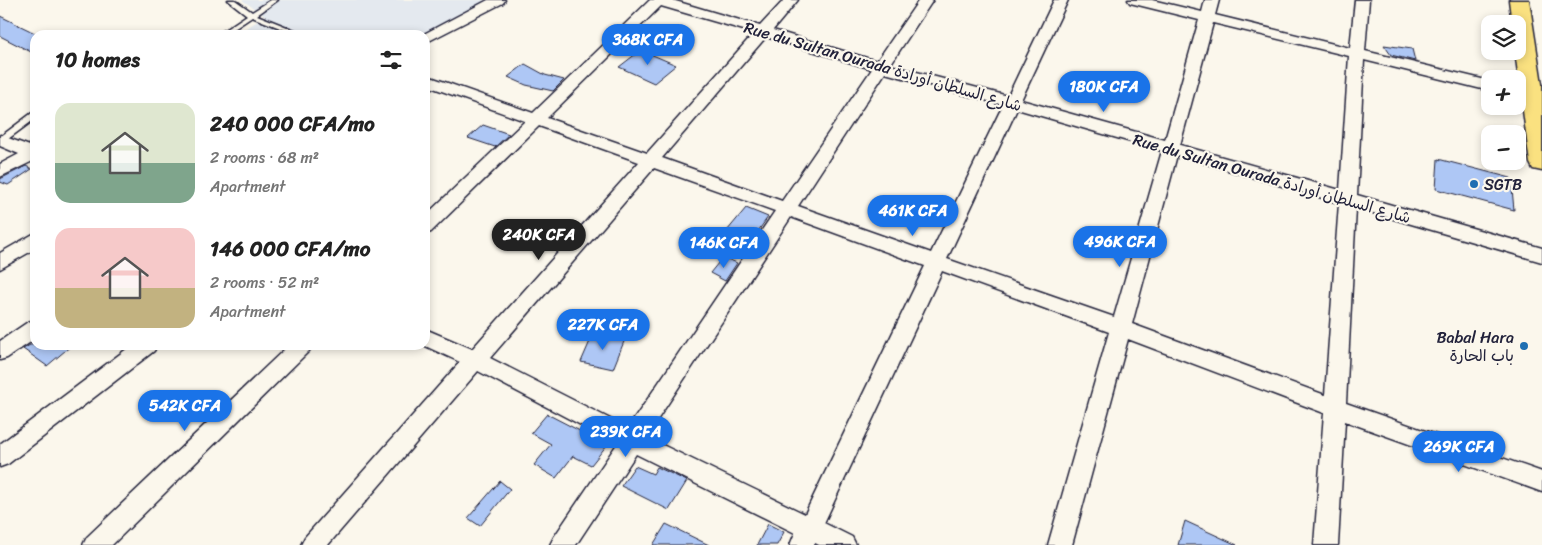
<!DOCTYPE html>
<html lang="en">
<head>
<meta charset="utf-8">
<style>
  :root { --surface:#fff; --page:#f6f6f6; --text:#222; --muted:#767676; --accent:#1a73e8 }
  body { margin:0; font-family:Sriracha,"Playpen Sans Arabic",sans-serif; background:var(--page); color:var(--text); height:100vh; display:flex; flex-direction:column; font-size:19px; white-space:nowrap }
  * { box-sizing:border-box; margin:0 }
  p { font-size:16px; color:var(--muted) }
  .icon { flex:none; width:28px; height:28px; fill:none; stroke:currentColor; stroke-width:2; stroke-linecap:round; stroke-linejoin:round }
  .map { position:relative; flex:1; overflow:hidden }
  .panel { position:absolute; left:30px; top:30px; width:400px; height:320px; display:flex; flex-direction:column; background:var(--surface); border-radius:15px; box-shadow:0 2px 8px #0003 }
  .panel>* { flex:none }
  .tools { position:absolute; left:1481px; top:15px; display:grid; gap:10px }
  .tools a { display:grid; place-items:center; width:45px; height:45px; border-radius:10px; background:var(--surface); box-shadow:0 2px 8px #0003; font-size:25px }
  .price { position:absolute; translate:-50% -42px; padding:0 11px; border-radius:18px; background:var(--accent); color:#fff; font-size:16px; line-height:32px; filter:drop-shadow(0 1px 2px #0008) }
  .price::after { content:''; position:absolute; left:50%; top:30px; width:15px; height:11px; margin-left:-8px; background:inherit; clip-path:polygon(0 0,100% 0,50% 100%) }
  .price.selected { background:#222; color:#fff }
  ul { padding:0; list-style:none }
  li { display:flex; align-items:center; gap:15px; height:125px; padding:0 25px }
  li span { display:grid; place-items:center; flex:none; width:140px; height:100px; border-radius:15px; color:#555 }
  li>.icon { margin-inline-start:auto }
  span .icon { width:60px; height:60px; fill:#fffc; stroke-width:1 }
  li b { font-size:21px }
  h2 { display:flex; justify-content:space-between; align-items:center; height:60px; padding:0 25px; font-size:21px }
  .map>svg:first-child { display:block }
</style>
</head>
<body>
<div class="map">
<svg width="1542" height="545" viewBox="0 0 1542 545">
  <rect width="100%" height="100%" fill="#fbf7ec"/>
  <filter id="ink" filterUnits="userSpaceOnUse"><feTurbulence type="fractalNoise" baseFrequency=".02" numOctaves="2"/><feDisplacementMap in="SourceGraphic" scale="10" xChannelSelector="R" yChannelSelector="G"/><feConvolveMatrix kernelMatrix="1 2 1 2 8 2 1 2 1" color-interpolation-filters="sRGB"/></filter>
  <g filter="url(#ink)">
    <path fill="#e4e9ef" d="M 242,0 L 497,0 L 425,35 L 236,35 L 265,16 Z"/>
    <path fill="#aec7f5" stroke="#22223b" d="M 0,16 L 35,33 L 35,54 L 0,36 Z
      M 1384,45 L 1412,49 L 1415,61 L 1391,55 Z
      M 641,50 L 676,65 L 654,83 L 619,67 Z
      M 525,64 L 545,75 L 564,80 L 553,91 L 526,85 L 508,77 Z
      M 483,125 L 509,134 L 495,147 L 468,138 Z
      M 1438,159 L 1511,178 L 1514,210 L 1436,189 Z
      M 26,166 L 32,169 L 8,185 L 0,182 L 0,179 Z
      M 746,208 L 768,217 L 751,241 L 727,231 Z
      M 723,257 L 737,263 L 725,281 L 710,273 Z
      M 594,332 L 625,339 L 613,369 L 581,362 Z
      M 30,345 L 72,345 L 47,366 L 23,349 Z
      M 547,414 L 607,445 L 591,465 L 573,456 L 556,478 L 534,465 L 551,444 L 531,433 Z
      M 635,466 L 653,474 L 657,467 L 687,481 L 669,510 L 621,486 Z
      M 500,481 L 510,489 L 480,526 L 468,518 Z
      M 1185,521 L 1237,545 L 1178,545 Z
      M 666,524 L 709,545 L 653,545 Z
      M 768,524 L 784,532 L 777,545 L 757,545 Z"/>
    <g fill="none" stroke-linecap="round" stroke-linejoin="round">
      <defs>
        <path id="lane" d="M 228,0 L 235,0 L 252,12 L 271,0 L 278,0 L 257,15 L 307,35 L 298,35 L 252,17 L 225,35 L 217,35 L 247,15 Z
          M 32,113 L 35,113 L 35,119 L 4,142 L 0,142 L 0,137 Z"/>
        <path id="street" d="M 488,0 L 505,0 L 503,3 L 425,43 L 425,35 L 422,35 Z
          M 650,0 L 672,0 L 760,26 L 784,0 L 798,0 L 773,30 L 877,61 L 919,0 L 933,0 L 890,65 L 1008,96 L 1054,0 L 1068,0 L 1021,100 L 1165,140 L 1199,20 L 1130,3 L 1128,0 L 1152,0 L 1202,12 L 1205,0 L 1219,0 L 1215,15 L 1350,48 L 1355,0 L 1369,0 L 1365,51 L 1490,81 L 1490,91 L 1364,60 L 1357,195 L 1542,248 L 1542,262 L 1356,208 L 1346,403 L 1542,472 L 1542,492 L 1345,421 L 1338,545 L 1314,545 L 1324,413 L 1128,339 L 1072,545 L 1048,545 L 1109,332 L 942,271 L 824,523 L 852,537 L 856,545 L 819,545 L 815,543 L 814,545 L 790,545 L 795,533 L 636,454 L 576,545 L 550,545 L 554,537 L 617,444 L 478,371 L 328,545 L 301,545 L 305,537 L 460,362 L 423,345 L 425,345 L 425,329 L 472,349 L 639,162 L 539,126 L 431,232 L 425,234 L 425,216 L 525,121 L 425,85 L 425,75 L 533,113 ZM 661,6 L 754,33 L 647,153 L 547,118 ZM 1213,23 L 1349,56 L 1340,190 L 1180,145 ZM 766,37 L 872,69 L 782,201 L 662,158 ZM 885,73 L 1003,105 L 931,253 L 798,206 ZM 1017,109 L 1162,151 L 1114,317 L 947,259 ZM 1177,155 L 1339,203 L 1325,395 L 1132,324 ZM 654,168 L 775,211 L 628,428 L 490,358 ZM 791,217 L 925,266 L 805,514 L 646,437 Z
          M 0,135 L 35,148 L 35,160 L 0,177 L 0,164 L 19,154 L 0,146 Z
          M 35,233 L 35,249 L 0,269 L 0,253 Z
          M 35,320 L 35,339 L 7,358 L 0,360 L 0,341 L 28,322 Z
          M 132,345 L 157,345 L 154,351 L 8,464 L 0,467 L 0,444 Z
          M 289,345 L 312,345 L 309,351 L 112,545 L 83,545 L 87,537 Z"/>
        <path id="primary" d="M 1509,0 L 1529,0 L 1542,84 L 1542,171 L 1533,169 L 1530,163 L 1515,51 L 1518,51 L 1518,24 L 1512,24 Z"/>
      </defs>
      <use href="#lane" stroke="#22223b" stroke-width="3"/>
      <use href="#street" stroke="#22223b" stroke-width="3"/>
      <use href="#primary" stroke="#22223b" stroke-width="3"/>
      <use href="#lane" fill="#fbf7ec" fill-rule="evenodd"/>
      <use href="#street" fill="#fbf7ec" fill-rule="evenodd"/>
      <use href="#primary" fill="#fae180" fill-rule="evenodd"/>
    </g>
  </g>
  <g fill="#1f6fb2" stroke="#fbf7ec" stroke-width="2">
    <circle cx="1474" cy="184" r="5"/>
    <circle cx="1524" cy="346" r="5"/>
  </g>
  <g text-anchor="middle" stroke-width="4.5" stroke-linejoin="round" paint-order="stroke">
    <g font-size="16" fill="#22223b" stroke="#fbf7ec">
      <text transform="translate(883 66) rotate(16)" y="6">Rue du Sultan Ourada شارع السلطان أورادة</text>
      <text transform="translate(1272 178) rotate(16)" y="6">Rue du Sultan Ourada شارع السلطان أورادة</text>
    </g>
    <g font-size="16" fill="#22223b" stroke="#fbf7ec" text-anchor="start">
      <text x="1484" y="190">SGTB</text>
      <text x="1514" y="343" text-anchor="end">Babal Hara<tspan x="1514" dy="18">باب الحارة</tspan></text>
    </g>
  </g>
</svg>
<div class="tools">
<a><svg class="icon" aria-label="layers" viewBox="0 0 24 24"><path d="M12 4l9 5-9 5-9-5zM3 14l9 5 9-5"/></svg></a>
<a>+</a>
<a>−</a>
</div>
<b class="price" style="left:648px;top:66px">368K CFA</b>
<b class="price" style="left:1104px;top:113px">180K CFA</b>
<b class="price" style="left:913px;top:237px">461K CFA</b>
<b class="price selected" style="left:539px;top:261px">240K CFA</b>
<b class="price" style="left:1120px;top:268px">496K CFA</b>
<b class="price" style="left:724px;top:269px">146K CFA</b>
<b class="price" style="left:603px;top:351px">227K CFA</b>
<b class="price" style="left:185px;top:432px">542K CFA</b>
<b class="price" style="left:626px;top:458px">239K CFA</b>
<b class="price" style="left:1459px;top:473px">269K CFA</b>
<section class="panel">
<h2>10 homes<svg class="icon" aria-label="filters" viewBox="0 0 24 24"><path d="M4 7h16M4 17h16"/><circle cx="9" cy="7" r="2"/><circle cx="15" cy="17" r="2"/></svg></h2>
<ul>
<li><span style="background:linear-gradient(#dfe7d0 60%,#7fa58c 0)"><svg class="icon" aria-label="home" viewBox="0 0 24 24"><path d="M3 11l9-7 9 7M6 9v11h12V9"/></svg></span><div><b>240 000 CFA/mo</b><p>2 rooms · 68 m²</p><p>Apartment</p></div></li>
<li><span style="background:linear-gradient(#f6c9c9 60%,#c2b280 0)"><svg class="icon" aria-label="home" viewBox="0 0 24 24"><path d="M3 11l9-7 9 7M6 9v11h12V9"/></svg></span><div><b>146 000 CFA/mo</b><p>2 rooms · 52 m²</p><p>Apartment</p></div></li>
</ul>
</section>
</div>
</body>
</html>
